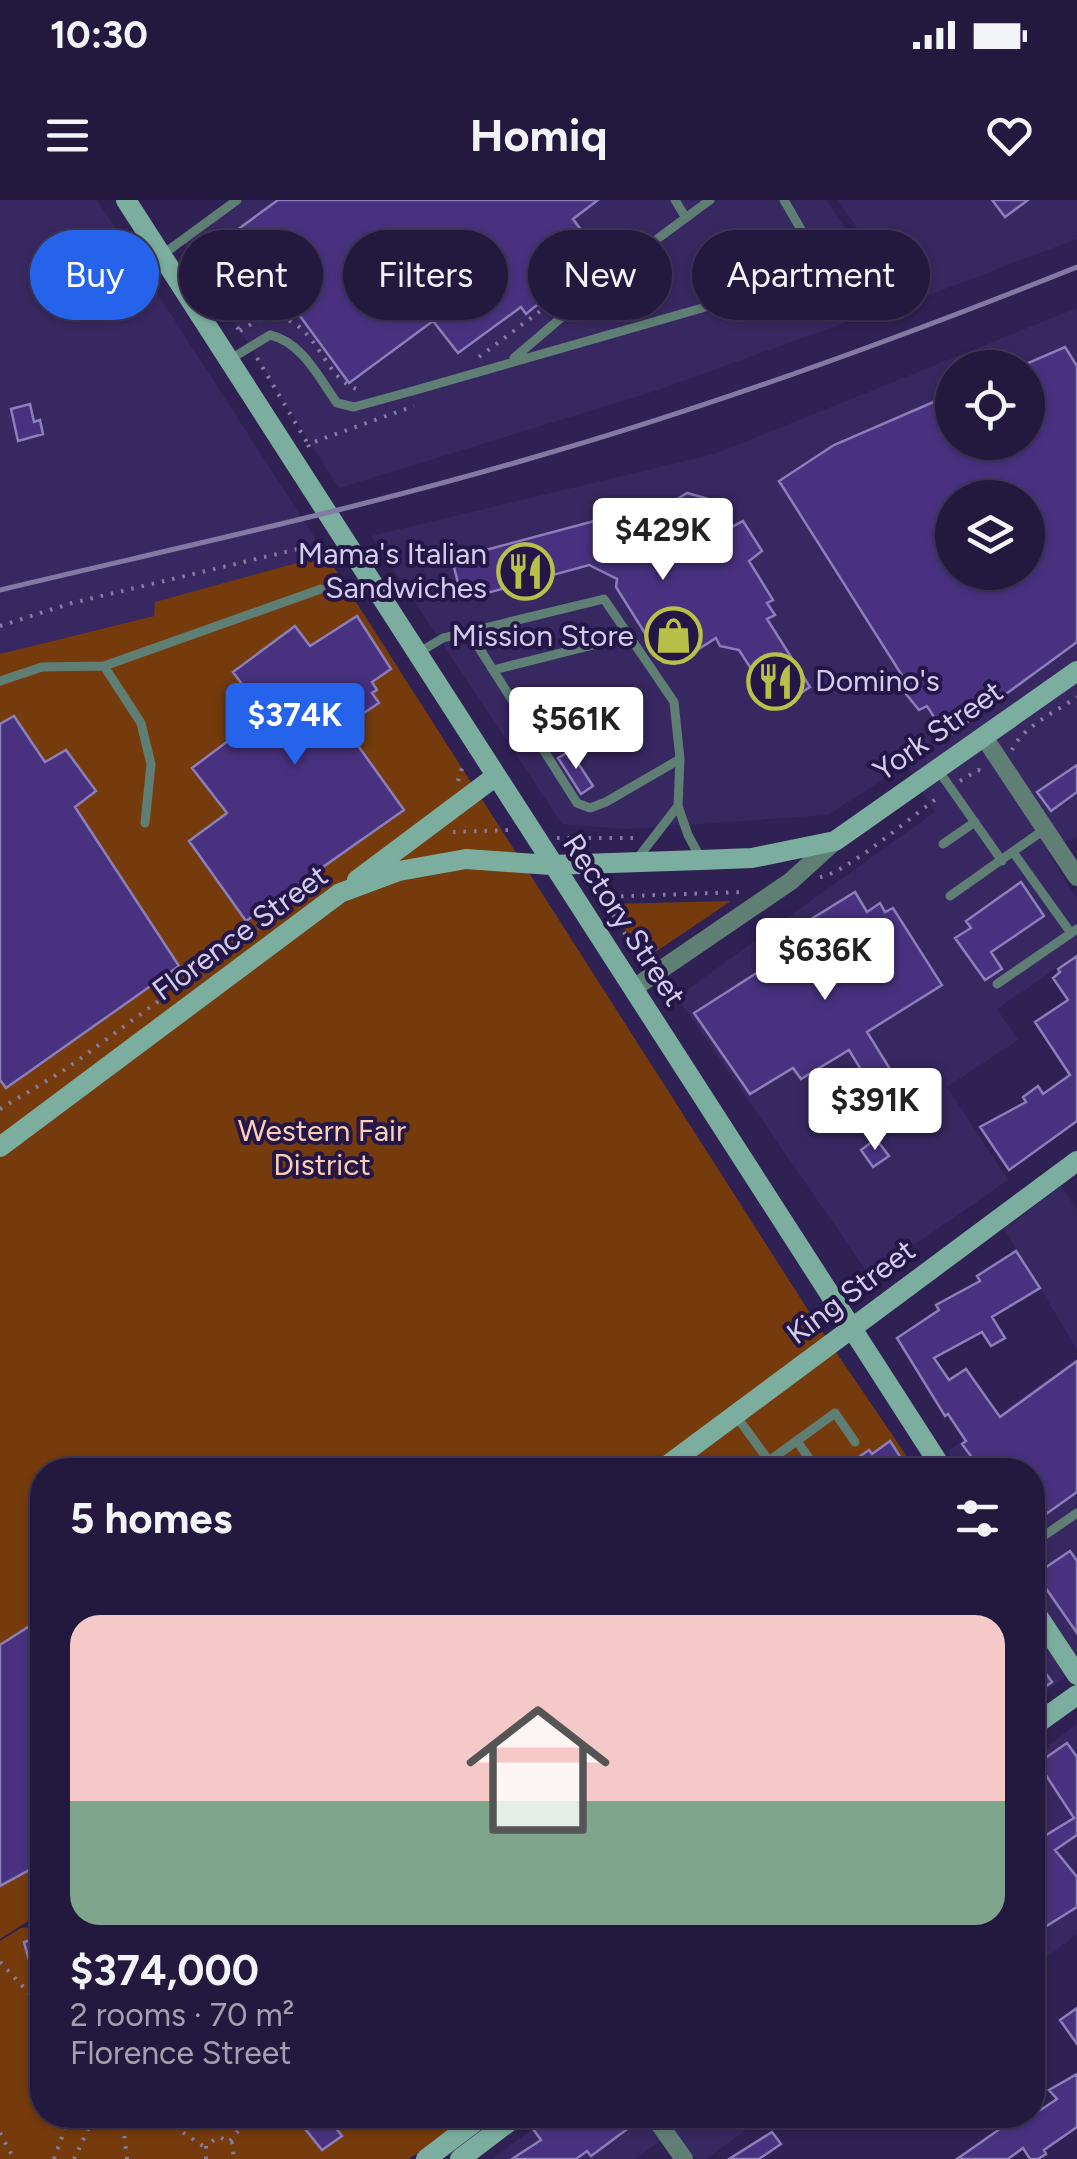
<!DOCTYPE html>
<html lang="en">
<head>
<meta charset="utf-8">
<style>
  :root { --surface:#23193e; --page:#2f2649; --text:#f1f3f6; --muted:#a3a0b0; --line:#403858; --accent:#2563eb }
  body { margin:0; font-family:Figtree,sans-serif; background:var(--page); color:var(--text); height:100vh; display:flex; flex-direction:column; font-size:38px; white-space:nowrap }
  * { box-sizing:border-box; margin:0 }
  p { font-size:32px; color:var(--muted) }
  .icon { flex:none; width:55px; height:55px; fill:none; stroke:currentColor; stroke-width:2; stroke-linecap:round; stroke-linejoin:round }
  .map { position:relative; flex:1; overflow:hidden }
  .panel { position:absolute; left:30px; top:1258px; width:1015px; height:670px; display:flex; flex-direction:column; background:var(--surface); border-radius:40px; box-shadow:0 2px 8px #0004,0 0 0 2px var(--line) }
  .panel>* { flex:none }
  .guide { position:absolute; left:30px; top:30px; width:1018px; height:90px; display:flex; gap:20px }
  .controls { position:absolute; left:935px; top:150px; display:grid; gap:20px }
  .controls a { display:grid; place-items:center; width:110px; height:110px; border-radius:50%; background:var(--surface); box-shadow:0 2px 8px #0004,0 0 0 2px var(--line); font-size:50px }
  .price { position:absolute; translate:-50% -85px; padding:0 22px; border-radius:10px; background:#fff; color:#222; font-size:32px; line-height:65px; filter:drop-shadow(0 2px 5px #0008) }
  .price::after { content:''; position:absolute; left:50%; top:60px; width:30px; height:22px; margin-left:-15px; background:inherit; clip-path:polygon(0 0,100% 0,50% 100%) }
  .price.current { background:var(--accent); color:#fff }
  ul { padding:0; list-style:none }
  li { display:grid; align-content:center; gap:20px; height:530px; padding:0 40px }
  li span { display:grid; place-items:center; height:310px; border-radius:30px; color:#555 }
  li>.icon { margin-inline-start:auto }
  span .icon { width:180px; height:180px; fill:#fffc; stroke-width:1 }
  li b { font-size:42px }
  h2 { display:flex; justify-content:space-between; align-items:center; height:120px; padding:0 40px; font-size:42px }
  .tag { padding:0 35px; border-radius:45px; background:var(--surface); box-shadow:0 2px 8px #0004,0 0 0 2px var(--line); font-size:35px; line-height:90px }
  .tag.current { background:var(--accent); color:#fff }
  .status { display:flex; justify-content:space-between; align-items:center; height:70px; padding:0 50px; background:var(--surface); direction:ltr }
  .status svg { height:28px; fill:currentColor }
  header { display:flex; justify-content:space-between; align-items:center; height:130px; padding:0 40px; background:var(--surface); font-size:45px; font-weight:700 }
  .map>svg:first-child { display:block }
</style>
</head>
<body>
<div class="status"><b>10:30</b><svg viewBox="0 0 49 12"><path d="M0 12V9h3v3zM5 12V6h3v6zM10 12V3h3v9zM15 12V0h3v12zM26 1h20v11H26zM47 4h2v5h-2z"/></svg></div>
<header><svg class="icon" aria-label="menu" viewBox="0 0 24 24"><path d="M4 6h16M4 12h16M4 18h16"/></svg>Homiq<svg class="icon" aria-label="heart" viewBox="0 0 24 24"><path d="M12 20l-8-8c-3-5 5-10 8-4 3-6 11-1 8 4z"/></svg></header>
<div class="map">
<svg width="1077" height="1959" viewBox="0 0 1077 1959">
  <rect width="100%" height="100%" fill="#2f2153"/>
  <path fill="#382861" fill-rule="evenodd" d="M 0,0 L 97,0 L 326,355 L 154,416 L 0,454 Z
    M 241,0 L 826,0 L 897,104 L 655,191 L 339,288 L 184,43 Z
    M 838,0 L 1077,0 L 1077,39 L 908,103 Z
    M 1077,108 L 1077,636 L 1048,652 L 1077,699 L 1077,754 L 997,809 L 1018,840 L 947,887 L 1008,980 L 870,1076 L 677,797 L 935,612 L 906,564 L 828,615 L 627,629 L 562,624 L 371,336 L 714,254 ZM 952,168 L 1028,168 L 1028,242 L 952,242 ZM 952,298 L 1028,298 L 1028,372 L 952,372 Z
    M 1061,986 L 1077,1010 L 1077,1149 L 1004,1029 Z
    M 1077,1158 L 1077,1468 L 1033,1501 L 1032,1270 L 959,1270 L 947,1252 Z
    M 1077,1524 L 1077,1734 L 1033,1768 L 1033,1557 Z
    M 552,1915 L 767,1915 L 706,1959 L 696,1959 L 661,1941 L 635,1959 L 492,1959 Z"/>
  <path fill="#753b0d" d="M 326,355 L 815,1121 L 916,1270 L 42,1270 L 42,1915 L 469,1915 L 409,1959 L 0,1959 L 0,1741 L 21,1728 L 32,1727 L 28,1721 L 0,1739 L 0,454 L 154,416 L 155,402 Z
    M 731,701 L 645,759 L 608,704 Z"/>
  <path fill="#48327f" stroke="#8b7fba" stroke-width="2.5" fill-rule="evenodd" d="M 278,0 L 598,0 L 573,19 L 587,38 L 554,63 L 563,76 L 538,95 L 542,101 L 526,114 L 521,107 L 458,153 L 433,121 L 349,183 L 237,30 Z
    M 992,0 L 1028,0 L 1005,17 Z
    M 1065,147 L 1077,166 L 1077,442 L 947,537 L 927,506 L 919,510 L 906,494 L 910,488 L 779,281 L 834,245 L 952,194 L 952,242 L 1028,242 L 1028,163 ZM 952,298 L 1028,298 L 1028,372 L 952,372 Z
    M 30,204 L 34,222 L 40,220 L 43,234 L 18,241 L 11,209 Z
    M 687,293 L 709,299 L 728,329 L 743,321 L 762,351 L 749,361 L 773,400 L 767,403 L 775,415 L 767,419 L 810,487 L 788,501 L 772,501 L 739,450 L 720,446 L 716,438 L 675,464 L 663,462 L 616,387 L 617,379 L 589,365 L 469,398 L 466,385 L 459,387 L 452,359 L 602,319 L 613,339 Z
    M 357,416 L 391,469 L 372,482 L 377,490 L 372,493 L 379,503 L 344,526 L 404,610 L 246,721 L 189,641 L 227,613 L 192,568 L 264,514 L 233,472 L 295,426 L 310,446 Z
    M 14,516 L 45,562 L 66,550 L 96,591 L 75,607 L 179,766 L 6,888 L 0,880 L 0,524 Z
    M 570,551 L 593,586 L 581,594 L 558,558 Z
    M 1077,565 L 1077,592 L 1051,611 L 1037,592 Z
    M 1021,682 L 1044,716 L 991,752 L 1002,769 L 985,780 L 955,738 L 971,728 L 966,721 Z
    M 855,692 L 867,712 L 880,703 L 885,712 L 893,708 L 942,785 L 867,832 L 906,895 L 870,920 L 851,892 L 868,881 L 849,850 L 801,879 L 793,868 L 750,894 L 694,813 L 821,732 L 813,718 Z
    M 1077,756 L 1077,921 L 1009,970 L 980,927 L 1026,902 L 1023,897 L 1038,886 L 1043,894 L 1070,875 L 1035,822 L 1068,800 L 1053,778 L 1060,772 L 1058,769 Z
    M 876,939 L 889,956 L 873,967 L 861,950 Z
    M 1016,1051 L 1040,1088 L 992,1117 L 1005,1138 L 991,1146 L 982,1132 L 934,1158 L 949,1180 L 966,1169 L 1000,1217 L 1077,1161 L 1077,1292 L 1032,1324 L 1032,1270 L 981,1270 L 962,1244 L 966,1241 L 948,1214 L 945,1216 L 897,1138 L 939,1110 L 936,1105 L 980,1081 L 977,1076 Z
    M 890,1241 L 901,1258 L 884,1270 L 840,1270 L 869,1250 L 872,1254 Z
    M 1070,1351 L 1077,1361 L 1077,1433 L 1036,1374 Z
    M 42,1418 L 42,1663 L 0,1686 L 0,1445 Z
    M 1032,1454 L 1052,1482 L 1032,1496 Z
    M 1067,1543 L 1077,1557 L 1077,1635 L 1055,1650 L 1077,1677 L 1077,1707 L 1032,1735 L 1032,1617 L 1046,1635 L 1074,1618 L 1038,1563 Z
    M 42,1737 L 42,1791 L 38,1792 L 24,1742 Z
    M 1077,1808 L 1077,1844 L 1060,1820 Z
    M 1077,1874 L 1077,1927 L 1044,1950 L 1046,1954 L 1038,1959 L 1030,1959 L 1023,1948 L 1008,1959 L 957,1959 L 1014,1919 L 1018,1924 L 1024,1921 L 1057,1899 L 1049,1890 Z
    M 294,1915 L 326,1915 L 342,1936 L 322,1950 Z
    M 575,1915 L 621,1915 L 630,1927 L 591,1956 L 587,1951 L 576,1959 L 512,1959 L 541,1940 L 533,1929 L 544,1921 L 548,1927 L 555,1922 L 558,1928 Z
    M 772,1932 L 781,1944 L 759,1959 L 729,1959 Z"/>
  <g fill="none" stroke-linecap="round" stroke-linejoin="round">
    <path stroke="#857ca4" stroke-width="4" stroke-dasharray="2.5 8" stroke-linecap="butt" d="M 194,68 L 213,89 L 241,133
      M 240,131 C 249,126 259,118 269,118 C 317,113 321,181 360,190
      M 479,157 L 576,84
      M 257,158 L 308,244
      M 309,247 L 308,244 L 414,206
      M 0,426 L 72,403 L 319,344
      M 1012,550 C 1021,528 1057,511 1077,497
      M 458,581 L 464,562
      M 960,581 L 978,570 L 986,572
      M 453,632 L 509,630
      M 557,638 L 638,638
      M 820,677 C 845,674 916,613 940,596
      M 642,761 L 602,697 L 742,692
      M 0,909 L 66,869 L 277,714
      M 633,1270 L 642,1264
      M 0,1762 L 42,1807
      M 122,1915 L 127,1959
      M 157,1915 L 206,1948
      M 534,1923 L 545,1915
      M 0,1933 L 14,1959
      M 230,1941 L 251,1915
      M 54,1959 L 70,1915
      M 74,1959 L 95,1915
      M 206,1959 L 206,1945 L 219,1937 L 232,1943 L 234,1959"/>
    <path stroke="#5f7f75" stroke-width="9" d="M 675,0 L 686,18
      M 162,55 L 237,0
      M 514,158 L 630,59 L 710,0
      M 229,160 L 270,135 C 302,142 319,178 337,203 L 354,207 L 416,190 L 744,96 L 814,52 L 784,0
      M 469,432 L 493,470 L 629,436
      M 418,453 L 443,438 L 604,399 L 674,502 L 680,559 L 678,606 L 688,635 L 701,659
      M 104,466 L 321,389
      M 493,470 L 577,603 L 590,608 L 606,602 L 680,559
      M 0,481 L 42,467 L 104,466 L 141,523 L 151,564 L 145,623
      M 938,570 L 1002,661
      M 943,644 L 975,622
      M 1013,652 L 1071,733
      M 637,659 L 678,606
      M 950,696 L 1045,629
      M 997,784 L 1077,729
      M 737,1217 L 769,1261 L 764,1270
      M 797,1241 L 817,1270
      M 769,1261 L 835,1213 L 855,1242
      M 1032,1334 L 1045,1335 L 1077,1313"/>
    <path stroke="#5f7f75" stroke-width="18" d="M 984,537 L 1077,677
      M 634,788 L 791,681 L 835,641
      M 653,1915 L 684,1959"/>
    <path stroke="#7bae9e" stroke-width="20" d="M 126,0 L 943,1270
      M 357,680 L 496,576
      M 0,947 L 340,693 L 399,671 L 466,659 L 551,665 L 701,660 L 752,658 L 835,641 L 1077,471
      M 661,1270 L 1077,961
      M 1032,1407 L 1077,1475
      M 1032,1527 L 1077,1495
      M 426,1959 L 484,1915
      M 460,1959 L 518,1915"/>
    <path stroke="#837aa3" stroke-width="5" d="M 0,390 C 176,348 354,310 528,259 C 714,206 897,139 1077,67"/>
  </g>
  <defs>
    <symbol id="restaurant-ring" viewBox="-11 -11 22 22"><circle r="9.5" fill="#251648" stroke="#b8c147" stroke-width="1.5"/><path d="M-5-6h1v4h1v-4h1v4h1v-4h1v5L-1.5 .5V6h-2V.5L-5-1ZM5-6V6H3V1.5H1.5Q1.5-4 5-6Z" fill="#b8c147"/></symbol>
    <symbol id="shop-ring" viewBox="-11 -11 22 22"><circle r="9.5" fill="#251648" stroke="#b8c147" stroke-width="1.5"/><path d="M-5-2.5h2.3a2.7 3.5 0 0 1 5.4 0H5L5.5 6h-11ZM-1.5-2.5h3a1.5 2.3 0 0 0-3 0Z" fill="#b8c147"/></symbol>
  </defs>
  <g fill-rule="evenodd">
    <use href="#restaurant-ring" x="494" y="340" width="63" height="63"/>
    <use href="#shop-ring" x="642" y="404" width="63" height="63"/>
    <use href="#restaurant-ring" x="744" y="450" width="63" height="63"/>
  </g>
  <g text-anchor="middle" stroke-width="8" stroke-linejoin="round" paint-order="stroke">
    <g font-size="30" fill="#d2cded" stroke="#251648" text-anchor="end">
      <text x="487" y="364">Mama's Italian<tspan x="487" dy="34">Sandwiches</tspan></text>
      <text x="634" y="446">Mission Store</text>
      <text x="815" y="491" text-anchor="start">Domino's</text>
    </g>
    <g font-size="30" fill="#d2cded" stroke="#251648">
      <text transform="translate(938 531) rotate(-35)" y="10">York Street</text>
      <text transform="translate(624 720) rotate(57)" y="10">Rectory Street</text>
      <text transform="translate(240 733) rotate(-36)" y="10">Florence Street</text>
      <text transform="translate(851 1092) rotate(-37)" y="10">King Street</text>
    </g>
    <g font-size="30" fill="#fbcfb4" stroke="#251648">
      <text x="322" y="941">Western Fair<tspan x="322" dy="34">District</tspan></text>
    </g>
  </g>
</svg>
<div class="controls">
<a><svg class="icon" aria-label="locate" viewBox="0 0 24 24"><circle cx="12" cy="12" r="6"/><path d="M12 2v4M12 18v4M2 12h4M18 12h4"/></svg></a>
<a><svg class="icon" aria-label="layers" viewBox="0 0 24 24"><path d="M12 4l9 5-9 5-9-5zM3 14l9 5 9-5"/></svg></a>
</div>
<b class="price" style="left:663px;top:383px">$429K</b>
<b class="price current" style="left:295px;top:568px">$374K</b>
<b class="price" style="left:576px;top:572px">$561K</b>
<b class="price" style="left:825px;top:803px">$636K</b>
<b class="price" style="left:875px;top:953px">$391K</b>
<div class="guide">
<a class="tag current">Buy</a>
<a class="tag">Rent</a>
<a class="tag">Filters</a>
<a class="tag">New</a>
<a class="tag">Apartment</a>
</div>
<section class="panel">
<h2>5 homes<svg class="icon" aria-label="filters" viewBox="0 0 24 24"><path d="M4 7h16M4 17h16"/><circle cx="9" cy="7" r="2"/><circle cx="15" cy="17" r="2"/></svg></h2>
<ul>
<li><span style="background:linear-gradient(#f6c9c9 60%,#7fa58c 0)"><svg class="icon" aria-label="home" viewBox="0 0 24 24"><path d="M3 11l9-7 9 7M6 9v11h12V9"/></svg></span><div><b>$374,000</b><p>2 rooms · 70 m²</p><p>Florence Street</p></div></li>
</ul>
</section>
</div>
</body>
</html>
